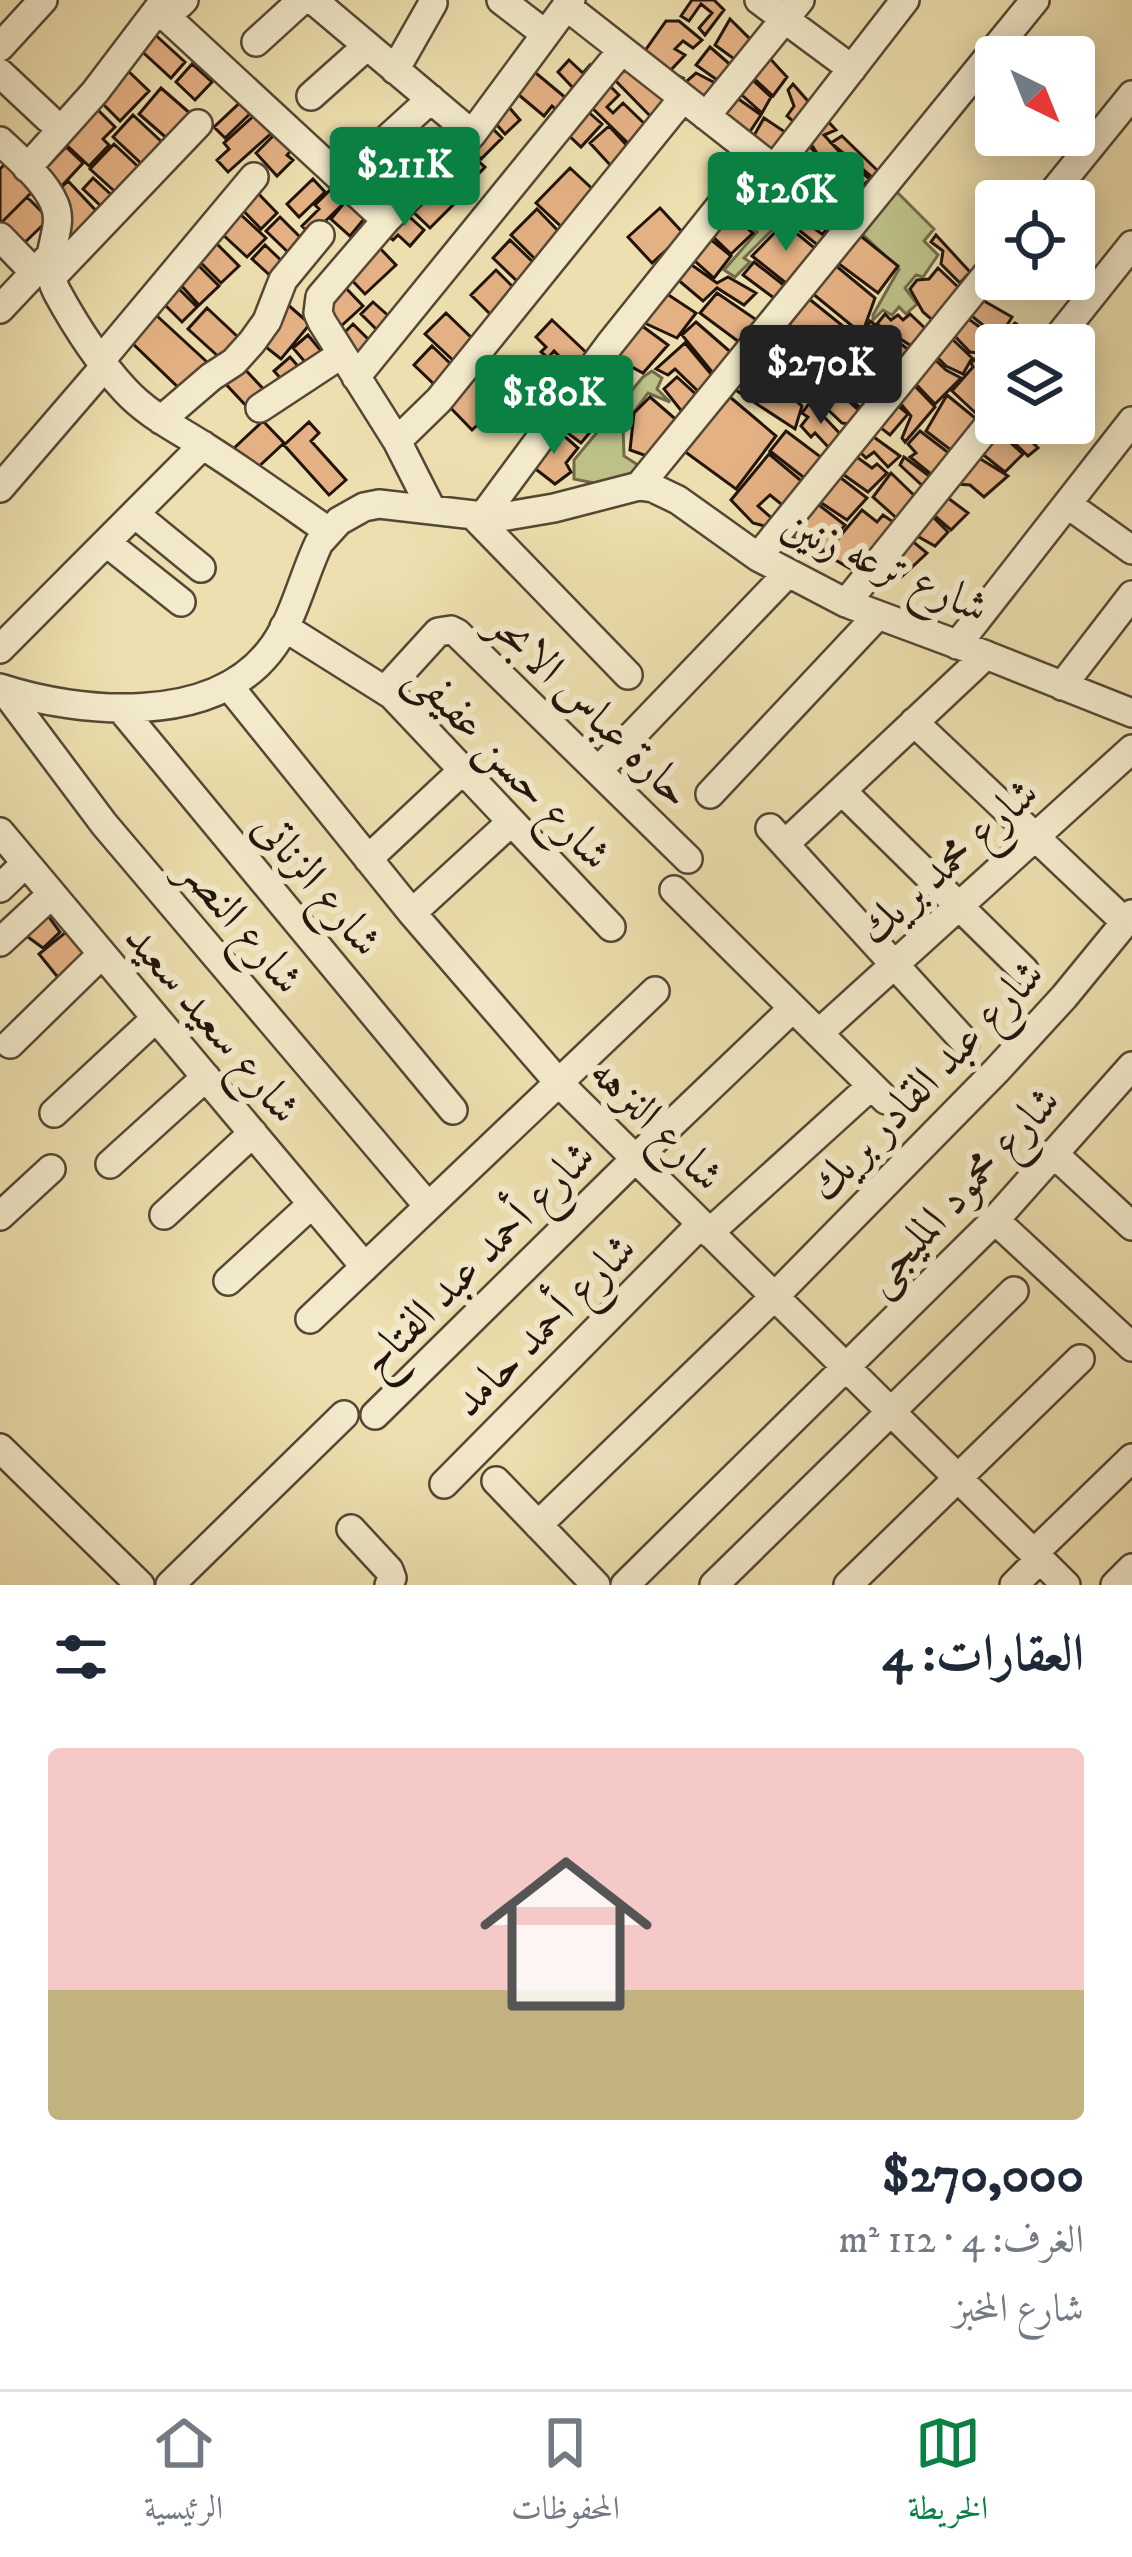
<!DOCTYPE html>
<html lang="ar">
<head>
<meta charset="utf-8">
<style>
  :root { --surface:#fff; --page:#f6f6f7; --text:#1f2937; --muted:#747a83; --line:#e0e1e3; --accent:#0b8043 }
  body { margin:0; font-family:"IM FELL DW Pica",Amiri,serif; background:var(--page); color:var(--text); direction:rtl; height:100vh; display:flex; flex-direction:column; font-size:45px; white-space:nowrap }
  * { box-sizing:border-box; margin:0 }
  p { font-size:39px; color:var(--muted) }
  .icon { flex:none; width:66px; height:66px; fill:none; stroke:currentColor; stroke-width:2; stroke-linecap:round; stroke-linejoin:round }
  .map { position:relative; height:1585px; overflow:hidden; direction:ltr }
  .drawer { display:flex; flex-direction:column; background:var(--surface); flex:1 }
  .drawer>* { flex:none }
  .needle { width:78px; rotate:137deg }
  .buttons { position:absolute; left:975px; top:36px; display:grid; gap:24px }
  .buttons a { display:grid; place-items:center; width:120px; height:120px; border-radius:12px; background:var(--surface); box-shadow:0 6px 30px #0003; font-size:60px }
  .price { position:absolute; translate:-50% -102px; padding:0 27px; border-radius:12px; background:var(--accent); color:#fff; font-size:39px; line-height:78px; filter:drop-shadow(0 3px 6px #0008) }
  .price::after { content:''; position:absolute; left:50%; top:72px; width:36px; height:27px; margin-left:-18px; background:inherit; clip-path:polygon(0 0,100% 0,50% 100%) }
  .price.selected { background:#222; color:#fff }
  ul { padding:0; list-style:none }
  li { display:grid; align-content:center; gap:24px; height:636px; padding:0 48px }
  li+li { border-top:3px solid var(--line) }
  li span { display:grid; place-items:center; height:372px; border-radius:12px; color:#555 }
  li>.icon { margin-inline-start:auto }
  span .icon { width:216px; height:216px; fill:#fffc; stroke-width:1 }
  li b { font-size:51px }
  h2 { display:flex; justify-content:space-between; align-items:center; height:144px; padding:0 48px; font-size:51px }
  .tabs { display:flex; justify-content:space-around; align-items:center; height:168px; border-top:3px solid var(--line); background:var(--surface); font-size:33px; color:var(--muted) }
  .tabs a { display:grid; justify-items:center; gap:6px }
  .tabs .selected { color:var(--accent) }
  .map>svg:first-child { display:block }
</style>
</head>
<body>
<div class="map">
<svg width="1132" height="1585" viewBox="0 0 1132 1585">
  <rect width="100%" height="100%" fill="#eddfaf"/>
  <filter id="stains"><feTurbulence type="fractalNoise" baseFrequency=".00167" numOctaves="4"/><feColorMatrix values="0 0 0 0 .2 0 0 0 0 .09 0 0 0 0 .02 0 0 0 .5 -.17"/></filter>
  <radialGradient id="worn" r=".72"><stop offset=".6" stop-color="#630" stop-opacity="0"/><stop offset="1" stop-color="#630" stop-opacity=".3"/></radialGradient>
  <path fill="#bdc087" stroke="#706a49" stroke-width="3" d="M 820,174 L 860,197 L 845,214 L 800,182 Z
    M 890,185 L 934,229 L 924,241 L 938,255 L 923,277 L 916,275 L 905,288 L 917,304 L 906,314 L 899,307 L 892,315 L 883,310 L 873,320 L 873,315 L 899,269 L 855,227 Z
    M 735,205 L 770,217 L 776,226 L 744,258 L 750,262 L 735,277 L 724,270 L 757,232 L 730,211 Z
    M 652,371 L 662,378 L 657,389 L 670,402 L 648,393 L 623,427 L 624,456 L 641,467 L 619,488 L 574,479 L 574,460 L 643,377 Z"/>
  <path fill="#e4b184" stroke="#22140b" stroke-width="3" d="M 692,0 L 714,0 L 724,10 L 705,35 L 699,28 L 712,13 L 701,4 L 689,21 L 681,16 Z
    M 730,19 L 752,41 L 737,61 L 715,45 Z
    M 666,21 L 679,21 L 702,40 L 693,48 L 683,41 L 675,49 L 685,55 L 669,72 L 683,78 L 677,85 L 642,55 Z
    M 150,30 L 185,62 L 171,78 L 136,46 Z
    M 710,47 L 733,67 L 720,82 L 696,65 Z
    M 764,52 L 787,77 L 773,96 L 747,72 Z
    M 569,60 L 583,73 L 590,65 L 598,73 L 578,93 L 558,72 Z
    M 624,60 L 670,107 L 655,121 L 609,74 Z
    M 192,64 L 212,82 L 195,100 L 176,82 Z
    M 125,68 L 149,91 L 120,121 L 97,98 Z
    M 531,69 L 572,103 L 562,115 L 552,106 L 544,116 L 513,90 Z
    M 696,73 L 719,85 L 700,105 L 680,87 Z
    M 745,73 L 771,97 L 762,113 L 734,88 Z
    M 604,80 L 619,95 L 607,107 L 613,113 L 623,103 L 651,130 L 633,148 L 584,100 Z
    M 793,84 L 814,108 L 801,128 L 787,116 L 794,106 L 788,90 Z
    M 161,88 L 192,115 L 170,141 L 139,114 Z
    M 730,93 L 761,115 L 749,133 L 714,113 Z
    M 246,97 L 256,108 L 225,138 L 214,127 Z
    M 501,98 L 520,120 L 505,134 L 490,117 Z
    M 93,105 L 115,127 L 103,139 L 109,145 L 89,166 L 60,139 Z
    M 585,109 L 602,124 L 581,147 L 564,131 Z
    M 258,112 L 275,130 L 228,172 L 217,160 L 229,149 L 224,143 Z
    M 133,115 L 164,144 L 144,166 L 113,137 Z
    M 824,117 L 836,130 L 824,135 L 847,160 L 832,176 L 808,168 L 818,155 L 806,136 Z
    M 764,118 L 791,136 L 776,156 L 752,139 Z
    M 486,122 L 502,138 L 481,159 L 466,143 Z
    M 609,126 L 630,149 L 611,166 L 590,143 Z
    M 281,128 L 297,144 L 287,155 L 293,160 L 277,176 L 256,153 Z
    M 842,136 L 880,173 L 873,178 L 831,143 Z
    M 803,140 L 818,155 L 798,172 L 785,160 Z
    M 114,144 L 146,174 L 123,199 L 90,169 Z
    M 66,147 L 83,163 L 58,190 L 41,173 Z
    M 463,148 L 485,167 L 466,187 L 445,168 Z
    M 8,161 L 36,188 L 0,224 L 0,169 Z
    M 848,162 L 870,179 L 860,188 L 839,172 Z
    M 783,165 L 791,175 L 775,200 L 779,205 L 773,212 L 757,199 Z
    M 570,168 L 599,195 L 566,231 L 536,203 Z
    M 441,172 L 463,195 L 430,228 L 407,206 Z
    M 93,178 L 117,200 L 106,211 L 83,189 Z
    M 313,179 L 325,192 L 299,217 L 287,204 Z
    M 68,181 L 102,217 L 74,242 L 41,207 Z
    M 796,183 L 838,215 L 819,228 L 780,196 Z
    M 253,188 L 277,213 L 261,229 L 237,204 Z
    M 331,189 L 345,202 L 311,235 L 302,226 L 319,209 L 315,205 Z
    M 27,197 L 49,219 L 19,248 L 0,224 Z
    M 345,202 L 364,219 L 350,236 L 331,219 Z
    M 660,208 L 684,234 L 652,263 L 628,237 Z
    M 786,208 L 822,234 L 835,222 L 841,223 L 820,247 L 779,214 Z
    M 537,209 L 563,236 L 537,261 L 511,235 Z
    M 724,210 L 753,233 L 731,254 L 706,230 Z
    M 403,211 L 424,230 L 410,246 L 398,235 L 393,240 L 384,232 Z
    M 239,213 L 266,238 L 247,257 L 220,232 Z
    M 280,217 L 306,243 L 292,256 L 266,231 Z
    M 784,223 L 817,250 L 791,287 L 752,256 Z
    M 852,229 L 898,266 L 878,293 L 831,258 Z
    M 704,234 L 731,256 L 714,278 L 687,254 Z
    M 936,235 L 970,272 L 960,283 L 941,264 L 943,251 L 931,242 Z
    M 212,239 L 239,266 L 221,283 L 196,258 Z
    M 510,240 L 537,266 L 520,284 L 493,258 Z
    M 374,242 L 396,265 L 365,294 L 344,272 Z
    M 265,245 L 287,266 L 275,280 L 252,259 Z
    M 829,260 L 875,298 L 862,334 L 807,289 Z
    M 754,262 L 790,290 L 778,301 L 743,275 Z
    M 689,263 L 717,283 L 728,277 L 756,293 L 744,305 L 717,288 L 703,301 L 677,279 Z
    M 198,265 L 219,286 L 199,305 L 179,283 Z
    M 938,268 L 959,288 L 937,324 L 923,312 L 910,289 L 917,280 L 929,279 Z
    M 496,270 L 518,292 L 493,317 L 471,295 Z
    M 342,284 L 363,306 L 339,328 L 323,302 Z
    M 178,288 L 197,307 L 182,322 L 163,303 Z
    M 661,290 L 696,313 L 677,338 L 638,320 Z
    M 717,293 L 761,323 L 743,345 L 700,313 Z
    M 977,297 L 1012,317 L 999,338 L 963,309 Z
    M 808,298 L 859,339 L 832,376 L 795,352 L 788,353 L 778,341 Z
    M 373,302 L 392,319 L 379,332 L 361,314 Z
    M 287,304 L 310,324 L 281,359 L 257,340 Z
    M 207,308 L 239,338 L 220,358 L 188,329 Z
    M 446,313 L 477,343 L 457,364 L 425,334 Z
    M 885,314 L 891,320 L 898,315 L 903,320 L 910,314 L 929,332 L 913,347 L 877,324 Z
    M 156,315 L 207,362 L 181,390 L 131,342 Z
    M 963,315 L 995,338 L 977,353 L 970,352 L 949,330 Z
    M 552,320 L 592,358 L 571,381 L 554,364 L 560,357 L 554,351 L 548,358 L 541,352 L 546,347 L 536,337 Z
    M 634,320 L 668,345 L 643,373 L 608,354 Z
    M 870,321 L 909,350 L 896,373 L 862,341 Z
    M 696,322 L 734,355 L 717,378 L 682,335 Z
    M 1015,323 L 1023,329 L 1008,345 L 996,345 L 996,375 L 978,358 Z
    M 353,324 L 373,344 L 357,360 L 337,340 Z
    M 308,335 L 326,357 L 311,369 L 293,348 Z
    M 948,335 L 972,358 L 963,374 L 946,366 L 933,353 Z
    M 859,341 L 893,375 L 877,391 L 842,365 Z
    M 685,343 L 716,380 L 702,395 L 675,369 L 668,375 L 656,369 Z
    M 432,346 L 455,368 L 437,387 L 414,365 Z
    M 768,350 L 816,389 L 803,401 L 757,361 Z
    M 929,354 L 946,370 L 961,378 L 935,404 L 911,379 Z
    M 290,357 L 304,373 L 288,387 L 274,371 Z
    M 975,359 L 996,379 L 996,401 L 986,392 L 982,396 L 992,407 L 981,418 L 952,391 L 973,367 L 971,363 Z
    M 239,363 L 268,394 L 250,410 L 221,379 Z
    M 530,364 L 563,398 L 528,431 L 501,403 L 513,391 L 513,379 Z
    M 755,365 L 802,406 L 795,429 L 734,389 Z
    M 842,368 L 876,393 L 865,412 L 849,398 L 853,388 L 844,380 L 837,388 L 829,381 Z
    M 471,373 L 493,396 L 479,409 L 487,416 L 472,430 L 443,400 Z
    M 677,377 L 701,399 L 687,418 L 664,389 Z
    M 589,381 L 615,400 L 597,419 L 576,400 Z
    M 911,382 L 935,407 L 905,442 L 902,438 L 911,416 L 896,398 Z
    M 828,383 L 864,415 L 857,425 L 842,423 L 819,401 Z
    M 947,395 L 980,422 L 956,454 L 926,431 Z
    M 650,397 L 680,423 L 655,459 L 630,450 L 634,413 Z
    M 730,397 L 776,436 L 736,489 L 684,451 Z
    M 892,401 L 908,414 L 890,435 L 877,425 Z
    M 572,402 L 598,423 L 581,443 L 557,425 Z
    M 810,402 L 844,438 L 831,450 L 815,433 L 811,437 L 801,426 L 808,417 L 802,413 Z
    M 263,421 L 284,443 L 253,472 L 232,450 Z
    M 309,422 L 319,433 L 311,441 L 346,480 L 329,495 L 284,445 Z
    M 1000,423 L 1046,423 L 1031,441 L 1038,448 L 1028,456 L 997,426 Z
    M 555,428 L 578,448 L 566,463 L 571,472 L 555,484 L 529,464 Z
    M 994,428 L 1023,454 L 1005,472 L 976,449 Z
    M 786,431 L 822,458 L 807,480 L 770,451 Z
    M 920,431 L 954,457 L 937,479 L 910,457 L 916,453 L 908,444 Z
    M 871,435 L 900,456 L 888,467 L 874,452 L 866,458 L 857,449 Z
    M 769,454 L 805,484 L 786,508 L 770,495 L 758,506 L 776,522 L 772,528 L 753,523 L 731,500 Z
    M 854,455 L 872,468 L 877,464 L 887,473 L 868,492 L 837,470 Z
    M 904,457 L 937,482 L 928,491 L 900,465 Z
    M 979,458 L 1008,476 L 984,497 L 970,485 L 955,484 Z
    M 891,473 L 919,500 L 901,522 L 873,497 Z
    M 837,475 L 867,498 L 847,520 L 817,500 Z
    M 940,492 L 968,513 L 951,530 L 928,510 Z
    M 815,502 L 845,525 L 821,554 L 789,535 Z
    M 862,510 L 877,522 L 883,515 L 899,526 L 858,573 L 825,554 Z
    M 927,511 L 948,532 L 935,546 L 910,532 Z
    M 906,536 L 927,553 L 897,581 L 878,573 Z
    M 43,909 L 60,932 L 43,948 L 21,932 Z
    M 66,932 L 86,954 L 60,980 L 39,954 Z"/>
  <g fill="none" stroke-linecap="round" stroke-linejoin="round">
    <defs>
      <path id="minor" d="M 313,0 L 472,134
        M 501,0 L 544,33
        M 759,0 L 852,69
        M 566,6 L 774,169
        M 158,9 L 386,220
        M 256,42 L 302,0
        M 0,47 L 43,0
        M 395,70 L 433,3
        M 0,73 L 49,119
        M 311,96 L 367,46
        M 706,116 L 800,0
        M 0,141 C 17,157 45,181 54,203 C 67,231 38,255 57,292 C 75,325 99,362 125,390 C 149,416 178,429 207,448 C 248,474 288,503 328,531
        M 375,150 L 431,99
        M 27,168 L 95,92 L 158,9 L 165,4 L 180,4 L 184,0
        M 1046,201 L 1132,95
        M 747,204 L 905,0
        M 0,237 L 34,272
        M 52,277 L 198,124
        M 0,309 L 49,257
        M 1052,345 L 1132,245
        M 101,360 L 254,177
        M 356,377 L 622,50
        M 260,408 L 342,354
        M 161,420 L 211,377 L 234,362 L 252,342 L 267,321 L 283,280 L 320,235
        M 397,441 L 439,400 L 683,98
        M 639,486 L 1035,0
        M 0,488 L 105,366
        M 1067,504 L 1132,550
        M 432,510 L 397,441 L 322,322 L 318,313 L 320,297 L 386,220 L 472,134 L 571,0
        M 135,514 L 201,568
        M 473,515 L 628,675
        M 483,516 L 610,344 L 729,195
        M 107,543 L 181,602
        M 758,557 L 996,263
        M 846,603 L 996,416
        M 284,627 L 392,695 L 611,927
        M 957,645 L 1132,421
        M 0,649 L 203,445
        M 229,686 L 412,913 L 559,1083 L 1066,1585
        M 1062,686 L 1132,595
        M 0,688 C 80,714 210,726 269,652 C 294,621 302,578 319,543 L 339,521 L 364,507 L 379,504 L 483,516 L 507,516 L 554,508 L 639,486 L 653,488 L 678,500 L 758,557 L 846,603 L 986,655 L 1132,713
        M 3,689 L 104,824 L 428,1206
        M 386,689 L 438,632 L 451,630 L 457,633 L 688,859
        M 121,709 L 453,1110
        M 914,722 L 1125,922
        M 598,771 L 788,573
        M 842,791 L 1024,970
        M 710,794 L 878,615
        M 770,828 L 965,1042
        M 0,832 L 365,1267
        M 785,844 L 986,655
        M 368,859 L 462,771
        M 0,888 L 26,863
        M 674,890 L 886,1100
        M 412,913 L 510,823
        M 0,942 L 52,894
        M 819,1033 L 1132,749
        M 10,1044 L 102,954
        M 54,1113 L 156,1018
        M 1054,1154 L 1132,1226
        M 110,1164 L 206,1077
        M 164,1215 L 253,1133
        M 0,1216 L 51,1169
        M 995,1220 L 1132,1347
        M 709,1233 L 871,1086
        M 228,1281 L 312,1204
        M 310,1319 L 655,991
        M 375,1415 L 635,1159 L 793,1008
        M 0,1448 L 140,1585
        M 496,1481 L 596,1585
        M 444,1484 L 701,1224
        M 538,1525 L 774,1297 L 997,1070 L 1064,997 L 1132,914
        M 351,1529 L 389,1570 L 392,1578 L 389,1585
        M 1034,1553 L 1132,1458
        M 170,1585 L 344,1415
        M 625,1585 L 995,1220 L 1132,1066
        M 714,1585 L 1014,1291
        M 848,1585 L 1080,1359
        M 1014,1585 L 1040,1559
        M 1115,1585 L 1132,1568"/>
    </defs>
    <use href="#minor" stroke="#554734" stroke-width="32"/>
    <use href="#minor" stroke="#f3eacb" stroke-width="27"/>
  </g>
  <g text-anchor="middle" stroke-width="12" stroke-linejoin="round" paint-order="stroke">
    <g font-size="45" fill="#22140b" stroke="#f3eacb">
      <text transform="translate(886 564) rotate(24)" y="16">شارع ترعه زنين</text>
      <text transform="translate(592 707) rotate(44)" y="16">حارة عباس الابحر</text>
      <text transform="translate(511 764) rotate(46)" y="16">شارع حسن عفيفى</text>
      <text transform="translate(947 860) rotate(-42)" y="16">شارع محمد بريك</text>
      <text transform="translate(319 883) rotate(50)" y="16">شارع الزناتى</text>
      <text transform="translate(243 924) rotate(50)" y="16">شارع النصر</text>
      <text transform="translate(214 1022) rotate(50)" y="16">شارع سعيد سعيد</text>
      <text transform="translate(925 1079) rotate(-46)" y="16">شارع عبد القادر بريك</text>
      <text transform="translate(658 1123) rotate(45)" y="16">شارع النزهه</text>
      <text transform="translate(960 1189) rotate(-47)" y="16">شارع محمود المليجى</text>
      <text transform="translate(476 1257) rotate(-45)" y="16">شارع أحمد عبد الفتاح</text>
      <text transform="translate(543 1324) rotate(-45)" y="16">شارع أحمد حامد</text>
    </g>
  </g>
  <rect width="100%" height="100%" filter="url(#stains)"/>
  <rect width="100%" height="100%" fill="url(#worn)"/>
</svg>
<div class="buttons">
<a><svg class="needle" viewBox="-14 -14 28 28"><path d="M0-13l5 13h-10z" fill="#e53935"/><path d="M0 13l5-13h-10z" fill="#747a83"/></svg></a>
<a><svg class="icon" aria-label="locate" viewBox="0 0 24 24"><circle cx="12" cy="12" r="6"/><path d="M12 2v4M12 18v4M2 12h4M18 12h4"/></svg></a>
<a><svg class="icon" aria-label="layers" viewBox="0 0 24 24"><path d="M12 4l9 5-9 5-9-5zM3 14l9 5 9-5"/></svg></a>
</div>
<b class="price" style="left:405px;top:229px">$211K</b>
<b class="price" style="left:786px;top:254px">$126K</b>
<b class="price selected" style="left:821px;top:427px">$270K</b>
<b class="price" style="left:554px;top:457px">$180K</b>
</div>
<section class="drawer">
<h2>العقارات: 4<svg class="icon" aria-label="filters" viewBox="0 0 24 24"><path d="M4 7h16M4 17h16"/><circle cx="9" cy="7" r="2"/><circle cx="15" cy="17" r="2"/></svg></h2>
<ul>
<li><span style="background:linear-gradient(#f6c9c9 65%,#c2b280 0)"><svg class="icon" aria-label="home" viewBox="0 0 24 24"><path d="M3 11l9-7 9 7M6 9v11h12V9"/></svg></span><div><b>$270,000</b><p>الغرف: 4 · 112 m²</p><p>شارع المخبز</p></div></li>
</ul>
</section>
<nav class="tabs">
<a class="selected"><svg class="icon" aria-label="map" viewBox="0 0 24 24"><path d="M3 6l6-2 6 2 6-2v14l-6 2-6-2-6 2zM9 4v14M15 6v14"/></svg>الخريطة</a>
<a><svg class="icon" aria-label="saved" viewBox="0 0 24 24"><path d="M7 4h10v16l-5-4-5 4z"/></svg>المحفوظات</a>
<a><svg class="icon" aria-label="home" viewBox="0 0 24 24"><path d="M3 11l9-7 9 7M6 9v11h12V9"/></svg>الرئيسية</a>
</nav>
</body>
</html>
